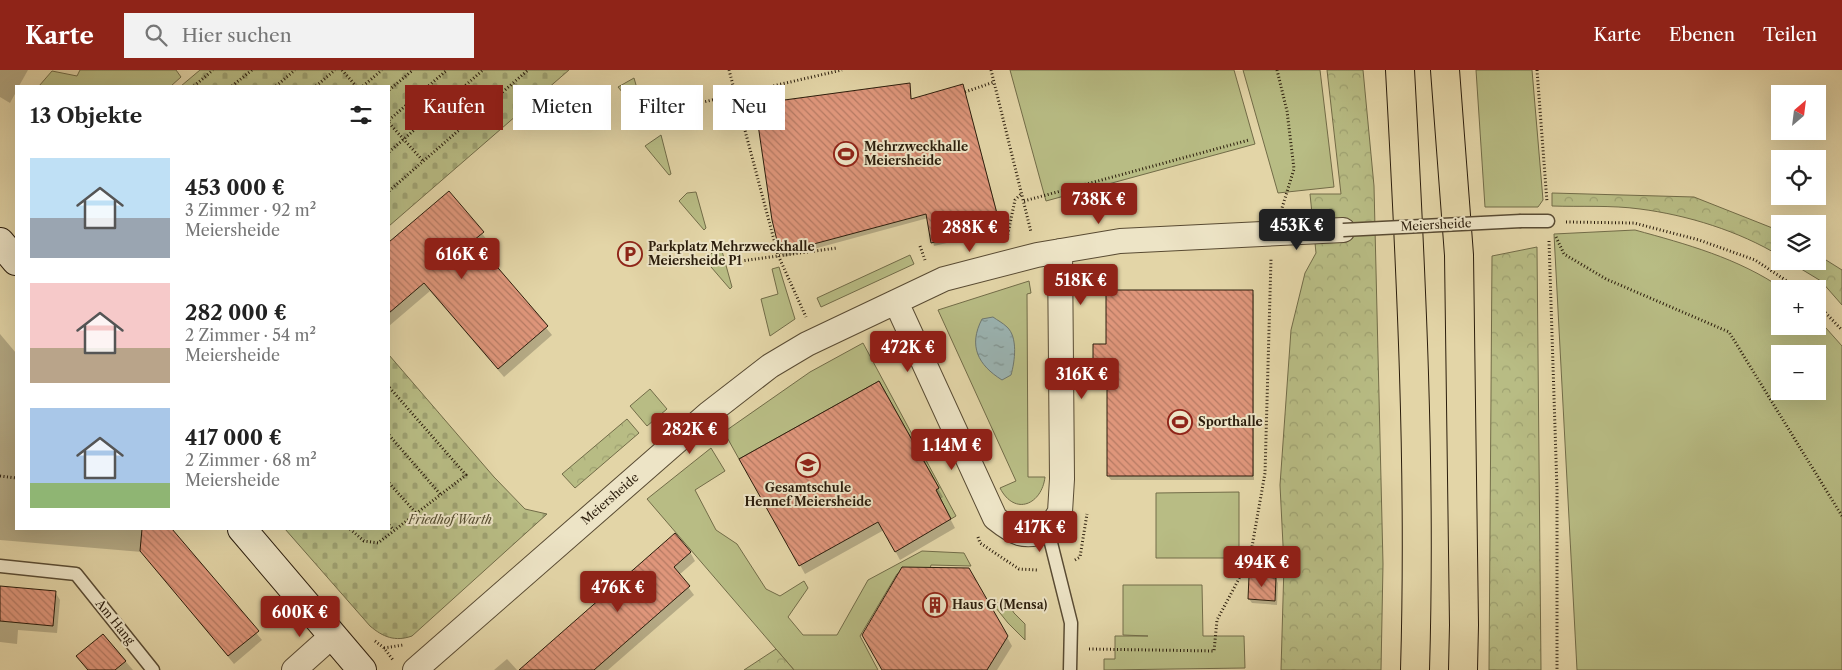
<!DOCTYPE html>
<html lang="de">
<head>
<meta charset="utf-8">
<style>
  :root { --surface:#fff; --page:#f2f2f2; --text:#222; --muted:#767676; --accent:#8f2418 }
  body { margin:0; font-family:"Libre Caslon Text",serif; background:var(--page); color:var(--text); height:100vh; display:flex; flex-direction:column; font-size:19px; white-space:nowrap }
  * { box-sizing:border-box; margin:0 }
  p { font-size:16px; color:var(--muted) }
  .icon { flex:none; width:28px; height:28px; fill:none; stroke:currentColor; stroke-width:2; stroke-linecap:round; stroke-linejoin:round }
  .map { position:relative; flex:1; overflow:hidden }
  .panel { position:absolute; left:15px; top:15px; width:375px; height:445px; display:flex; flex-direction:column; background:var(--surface); border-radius:0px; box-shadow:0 5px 20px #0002 }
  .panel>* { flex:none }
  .banner { position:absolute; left:405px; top:15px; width:475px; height:45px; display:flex; gap:10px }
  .needle { width:32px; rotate:28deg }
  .fabs { position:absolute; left:1771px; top:15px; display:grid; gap:10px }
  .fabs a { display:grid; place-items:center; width:55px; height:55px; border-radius:0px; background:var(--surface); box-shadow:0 5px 20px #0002; font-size:25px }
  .price { position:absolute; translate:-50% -42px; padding:0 11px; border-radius:5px; background:var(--accent); color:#fff; font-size:16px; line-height:32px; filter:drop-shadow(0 1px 2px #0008) }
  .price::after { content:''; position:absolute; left:50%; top:30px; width:15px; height:11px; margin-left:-8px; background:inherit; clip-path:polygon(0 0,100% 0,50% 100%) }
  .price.on { background:#222; color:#fff }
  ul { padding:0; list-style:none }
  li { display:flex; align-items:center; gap:15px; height:125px; padding:0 15px }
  li span { display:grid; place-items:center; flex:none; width:140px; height:100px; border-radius:0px; color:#555 }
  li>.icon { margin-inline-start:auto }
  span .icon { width:60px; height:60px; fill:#fffc; stroke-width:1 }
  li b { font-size:21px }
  h2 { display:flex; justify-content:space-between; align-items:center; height:60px; padding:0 15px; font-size:21px }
  .tag { padding:0 18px; border-radius:0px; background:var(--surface); box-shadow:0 5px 20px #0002; font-size:18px; line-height:45px }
  .tag.on { background:var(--accent); color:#fff }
  header { display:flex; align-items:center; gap:30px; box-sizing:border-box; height:70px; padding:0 25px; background:var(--accent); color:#fff }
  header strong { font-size:24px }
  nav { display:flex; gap:28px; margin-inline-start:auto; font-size:18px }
  .search { width:350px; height:45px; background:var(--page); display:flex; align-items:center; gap:12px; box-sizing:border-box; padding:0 18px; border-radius:0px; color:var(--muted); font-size:19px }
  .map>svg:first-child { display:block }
</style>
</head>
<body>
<header>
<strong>Karte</strong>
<div class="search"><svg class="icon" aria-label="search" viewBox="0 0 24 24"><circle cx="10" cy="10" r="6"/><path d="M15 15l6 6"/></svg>Hier suchen</div>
<nav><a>Karte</a><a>Ebenen</a><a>Teilen</a></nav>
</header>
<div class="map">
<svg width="1842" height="600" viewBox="0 0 1842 600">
  <defs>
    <pattern id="forest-crowns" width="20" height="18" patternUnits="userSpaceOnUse" patternTransform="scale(1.25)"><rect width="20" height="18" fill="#b8bc84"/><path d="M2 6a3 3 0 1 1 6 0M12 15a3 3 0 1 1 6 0" fill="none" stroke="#9ea171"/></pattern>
    <pattern id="cemetery-stones" width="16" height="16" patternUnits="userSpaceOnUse" patternTransform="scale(1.25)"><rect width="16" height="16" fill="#b8bc84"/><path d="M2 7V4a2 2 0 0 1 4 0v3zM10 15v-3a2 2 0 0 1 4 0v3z" fill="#9ea171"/></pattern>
    <pattern id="water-ripples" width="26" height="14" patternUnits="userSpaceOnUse" patternTransform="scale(1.25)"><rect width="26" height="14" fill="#9bb5b4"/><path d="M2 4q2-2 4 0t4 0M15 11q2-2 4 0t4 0" fill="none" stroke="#7f9391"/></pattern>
    <pattern id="building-back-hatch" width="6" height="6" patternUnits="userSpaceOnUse" patternTransform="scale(1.25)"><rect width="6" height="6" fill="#df967b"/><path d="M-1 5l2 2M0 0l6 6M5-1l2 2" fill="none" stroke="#b57a63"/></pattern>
  </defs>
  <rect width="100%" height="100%" fill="#e3d5a7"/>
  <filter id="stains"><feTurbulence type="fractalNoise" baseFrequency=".004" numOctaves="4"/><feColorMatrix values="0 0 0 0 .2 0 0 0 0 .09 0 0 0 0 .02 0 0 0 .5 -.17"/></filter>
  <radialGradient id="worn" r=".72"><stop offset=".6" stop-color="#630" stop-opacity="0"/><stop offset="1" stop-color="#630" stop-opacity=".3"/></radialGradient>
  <path fill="#b8bc84" stroke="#726c48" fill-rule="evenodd" d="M 80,0 L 176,0 L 181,7 L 171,16 L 39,16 L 52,1 L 77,6 Z
    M 1010,0 L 1234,0 L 1255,74 L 1046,131 Z
    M 1243,0 L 1320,0 L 1334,117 L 1278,123 Z
    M 1476,0 L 1532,0 L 1543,130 L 1538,137 L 1485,137 Z
    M 634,8 L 645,46 L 642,46 L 618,17 Z
    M 661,65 L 671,104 L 669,105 L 645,76 Z
    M 696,122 L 706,158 L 704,160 L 679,131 L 687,123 Z
    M 1635,160 C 1686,174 1738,188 1783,219 L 1780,219 L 1780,256 L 1818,256 L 1818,249 L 1842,276 L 1842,600 L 1577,600 L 1554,164 ZM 1780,284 L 1818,284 L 1818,321 L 1780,321 Z
    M 722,181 L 732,217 L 730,219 L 705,190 L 713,182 Z
    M 910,185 L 914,194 L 821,237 L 817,228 Z
    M 779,197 L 795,249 L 770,266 L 761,229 L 778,224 L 772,199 Z
    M 1029,211 L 1031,223 L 1027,224 L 1028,407 L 1045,407 C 1042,434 1015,447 1000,418 L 1016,411 L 938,240 Z
    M 863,273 L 956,446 L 951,449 L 936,420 L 939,418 L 879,311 L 739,389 L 724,362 L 810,302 Z
    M 650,319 L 667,339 L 647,356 L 630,336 Z
    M 711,378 L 725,401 L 695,420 L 716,460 L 737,474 L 766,519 L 780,526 L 804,511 L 808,518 L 788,547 L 803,565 L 837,565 L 868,510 L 922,481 L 964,483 L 971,496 L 931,495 L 929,502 L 897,504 L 860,566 L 878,600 L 794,600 L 647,429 Z
    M 1239,422 L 1239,488 L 1156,488 L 1156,423 Z
    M 1123,515 L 1202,515 L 1203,566 L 1244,566 L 1245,598 L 1104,600 L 1104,589 L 1115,589 L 1115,566 L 1148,566 L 1123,565 Z
    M 992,533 L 1008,533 L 1014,543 L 1025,554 L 1025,570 L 1008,553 Z"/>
  <path fill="url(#forest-crowns)" stroke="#726c48" d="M 1327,0 L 1363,0 L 1374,116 L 1383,494 L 1381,600 L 1281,600 L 1284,495 L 1280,415 L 1291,260 L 1305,203 L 1316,183 L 1310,124 L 1341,124 Z
    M 1552,123 L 1694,127 L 1780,161 L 1780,186 C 1739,161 1687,145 1640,139 C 1611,135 1581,137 1552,136 Z
    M 1537,177 L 1541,600 L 1489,600 L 1492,186 Z
    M 1818,185 L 1842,200 L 1842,235 L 1821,211 L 1788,191 L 1818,191 Z
    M 627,349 L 639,363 L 575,418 L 562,404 Z
    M 776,579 L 794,600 L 744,600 Z"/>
  <path fill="url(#cemetery-stones)" stroke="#726c48" d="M 200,0 L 569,0 L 389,156 L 389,16 L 181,16 Z
    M 389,285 L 494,407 L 525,439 L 547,444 L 412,566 C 395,572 383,567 370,556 L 285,459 L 389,459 Z"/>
  <path fill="url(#water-ripples)" stroke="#6e7871" d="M 993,247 C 997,250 1003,253 1007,257 C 1018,267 1015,291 1011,305 L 1002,310 C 978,295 968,276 982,249 Z"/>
  <path fill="#0003" d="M 0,0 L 28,0 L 19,16 L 16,16 L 16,22 L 10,33 L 0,27 Z
    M 909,14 L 912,30 L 964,19 L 1002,160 L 934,176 L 928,148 L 784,187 L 781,183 Z
    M 449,123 L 488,171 L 480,178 L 552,265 L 504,307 L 430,221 L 389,256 L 389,174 Z
    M 1252,221 L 1254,225 L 1254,410 L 1111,410 L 1108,406 L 1108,301 L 1097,301 L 1095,297 Z
    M 0,264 L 16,283 L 16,459 L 170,459 L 262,570 L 234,594 L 142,482 L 0,470 Z
    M 878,313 L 943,427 L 940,429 L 955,458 L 900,490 L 884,460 L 805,504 L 741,389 Z
    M 690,482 L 695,491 L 679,505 L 694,525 L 608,600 L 521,600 Z
    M 969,499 L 1012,576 L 997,600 L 884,600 Z
    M 1251,508 L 1276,509 L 1278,513 L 1277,535 L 1252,533 L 1249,529 Z
    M 0,517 L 55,522 L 60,530 L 57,563 L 18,560 L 17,574 L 0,572 Z
    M 103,565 L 133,600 L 87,600 L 78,587 Z
    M 507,589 L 517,600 L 494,600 Z"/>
  <path fill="url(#building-back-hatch)" stroke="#2b1d0c" d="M 910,13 L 911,29 L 963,14 L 1000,155 L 931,173 L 926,144 L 780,183 L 772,150 L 755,34 Z
    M 449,121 L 484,162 L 474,170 L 548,256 L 498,299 L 424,213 L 389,243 L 389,172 Z
    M 1106,220 L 1253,220 L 1253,406 L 1107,406 L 1107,297 L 1093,297 L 1093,274 L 1106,274 Z
    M 879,311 L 939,418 L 936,420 L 951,449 L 895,482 L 878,452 L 799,496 L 739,389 Z
    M 142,459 L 172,459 L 259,561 L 228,586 L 140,481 Z
    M 675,463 L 691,482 L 674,497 L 690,516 L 675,529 L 594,600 L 519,600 Z
    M 902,497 L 969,498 L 1008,566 L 987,600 L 882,600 L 862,565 Z
    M 1249,506 L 1276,508 L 1275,531 L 1248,529 Z
    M 0,516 L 56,521 L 53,556 L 0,551 Z
    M 103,564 L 126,591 L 115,600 L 88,600 L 76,586 Z"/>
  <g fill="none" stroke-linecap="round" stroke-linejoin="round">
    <defs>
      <path id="lane" d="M 1521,151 L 1548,151
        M 1048,461 L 1071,553 L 1070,600
        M 0,496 L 76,504 L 153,600"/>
      <path id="street" d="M 896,232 L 995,448 C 1015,464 1023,468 1048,461 L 1060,442 L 1062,409 L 1060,181
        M 294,600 L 332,566
        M 415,600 L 708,344 L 770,296 L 807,274 L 944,209 L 1037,185 L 1120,171 L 1343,160"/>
      <path id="secondary" d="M 0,172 L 16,191
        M 242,459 L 362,600"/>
      <path id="highway" d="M 1400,0 C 1411,200 1421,400 1415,600
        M 1445,0 L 1459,185 L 1464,555 L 1463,600"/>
    </defs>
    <use href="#lane" stroke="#594b33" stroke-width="15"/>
    <use href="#street" stroke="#594b33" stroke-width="26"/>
    <use href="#secondary" stroke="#2b1d0c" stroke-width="30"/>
    <use href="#highway" stroke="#2b1d0c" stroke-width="30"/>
    <path stroke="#2b1d0c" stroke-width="3" stroke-dasharray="1 2.5" stroke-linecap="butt" d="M 342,0 L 356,16
      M 729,0 L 778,185 L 806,247
      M 991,0 L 1031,162
      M 1277,0 L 1287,41 L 1294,99 L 1282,138
      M 1537,0 L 1547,132
      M 194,16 L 213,0
      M 232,16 L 252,0
      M 276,16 L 295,0
      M 316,16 L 335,0
      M 363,16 L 382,0
      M 389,20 L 413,0
      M 965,22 L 994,12
      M 695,34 L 842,0
      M 389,50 L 447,0
      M 389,53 L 424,92
      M 389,82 L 483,0
      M 389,121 L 528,0
      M 1024,131 L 1249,70
      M 1566,152 L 1634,153 L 1699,170 L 1755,190 L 1799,219
      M 1556,167 L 1564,184 L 1606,209 L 1729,262 L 1842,446
      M 1007,168 L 1015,130 L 1022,123
      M 1549,171 L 1557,420 L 1557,600
      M 920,176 L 925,190
      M 741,191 L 837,178
      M 1818,235 L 1842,260
      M 389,365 L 440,424
      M 0,406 L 16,408
      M 389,413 L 416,443
      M 389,455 L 394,460
      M 350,459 L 364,471 L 378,473 L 466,405 L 389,317
      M 978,467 L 980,473 L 1019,499 L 1037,500
      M 1075,490 L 1080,487 L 1087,444
      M 375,571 L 384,578 L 393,590
      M 384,578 L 403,575
      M 1089,579 L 1214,581 L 1217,550 L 1250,488 L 1265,403 L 1271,189"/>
    <use href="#lane" stroke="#ede4c6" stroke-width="12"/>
    <use href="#street" stroke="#ede4c6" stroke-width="24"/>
    <use href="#secondary" stroke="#ede4c6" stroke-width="28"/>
    <use href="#highway" stroke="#e3d5a7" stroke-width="28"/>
    <defs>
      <path id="lane-bridge" d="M 1343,160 L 1521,151"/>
    </defs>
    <use href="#lane-bridge" stroke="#594b33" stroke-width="15" stroke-linecap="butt"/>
    <use href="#lane-bridge" stroke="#ede4c6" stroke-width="12"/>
  </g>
  <defs>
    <symbol id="stadium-ring" viewBox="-11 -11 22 22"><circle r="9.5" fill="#ede4c6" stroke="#8f2418" stroke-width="1.5"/><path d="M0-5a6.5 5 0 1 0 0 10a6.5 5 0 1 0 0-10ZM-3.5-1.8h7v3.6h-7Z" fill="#8f2418"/></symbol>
    <symbol id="parking-ring" viewBox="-11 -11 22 22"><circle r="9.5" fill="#ede4c6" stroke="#8f2418" stroke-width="1.5"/><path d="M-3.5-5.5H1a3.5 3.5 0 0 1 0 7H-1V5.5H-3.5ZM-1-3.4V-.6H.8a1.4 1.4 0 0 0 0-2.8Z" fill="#8f2418"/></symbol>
    <symbol id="school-ring" viewBox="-11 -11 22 22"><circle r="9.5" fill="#ede4c6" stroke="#8f2418" stroke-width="1.5"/><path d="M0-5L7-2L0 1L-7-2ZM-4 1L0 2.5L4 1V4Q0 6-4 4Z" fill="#8f2418"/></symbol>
    <symbol id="building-ring" viewBox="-11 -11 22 22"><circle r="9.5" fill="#ede4c6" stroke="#8f2418" stroke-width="1.5"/><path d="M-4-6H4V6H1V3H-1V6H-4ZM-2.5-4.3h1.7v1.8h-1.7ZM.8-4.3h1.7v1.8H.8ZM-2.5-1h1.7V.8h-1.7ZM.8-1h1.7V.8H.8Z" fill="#8f2418"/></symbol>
  </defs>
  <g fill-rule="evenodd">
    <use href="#stadium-ring" x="832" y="70" width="28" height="28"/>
    <use href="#parking-ring" x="616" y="170" width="28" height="28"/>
    <use href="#stadium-ring" x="1166" y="338" width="28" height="28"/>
    <use href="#school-ring" x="794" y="381" width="28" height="28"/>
    <use href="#building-ring" x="921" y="521" width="28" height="28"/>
  </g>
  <g text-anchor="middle" stroke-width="4" stroke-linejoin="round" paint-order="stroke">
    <g font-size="12" font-weight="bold" fill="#2b1d0c" stroke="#ede4c6" text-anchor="start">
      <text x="864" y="81">Mehrzweckhalle<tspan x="864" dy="14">Meiersheide</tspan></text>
      <text x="648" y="181">Parkplatz Mehrzweckhalle<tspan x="648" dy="14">Meiersheide P1</tspan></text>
      <text x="1198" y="356">Sporthalle</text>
      <text x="808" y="422" text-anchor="middle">Gesamtschule<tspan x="808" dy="14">Hennef Meiersheide</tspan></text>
      <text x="952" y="539">Haus G (Mensa)</text>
    </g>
    <g font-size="12" fill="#2b1d0c" stroke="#ede4c6">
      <text transform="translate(1436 155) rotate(-3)" y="4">Meiersheide</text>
      <text transform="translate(610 429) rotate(-41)" y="4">Meiersheide</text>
      <text transform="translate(115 552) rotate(51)" y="4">Am Hang</text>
    </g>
    <g font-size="12" font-style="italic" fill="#554d30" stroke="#ede4c6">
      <text x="450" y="454">Friedhof Warth</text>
    </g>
  </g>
  <rect width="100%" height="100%" filter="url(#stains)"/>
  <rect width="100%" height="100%" fill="url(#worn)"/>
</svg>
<div class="fabs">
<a><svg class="needle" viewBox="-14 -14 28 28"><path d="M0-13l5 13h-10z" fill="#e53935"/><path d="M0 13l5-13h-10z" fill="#767676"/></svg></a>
<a><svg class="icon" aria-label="locate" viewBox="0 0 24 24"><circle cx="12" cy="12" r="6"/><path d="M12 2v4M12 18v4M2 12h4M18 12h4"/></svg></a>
<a><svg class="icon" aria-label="layers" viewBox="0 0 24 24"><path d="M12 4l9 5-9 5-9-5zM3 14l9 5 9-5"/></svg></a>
<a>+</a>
<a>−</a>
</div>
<b class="price" style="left:1099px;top:155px">738K €</b>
<b class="price on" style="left:1297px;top:181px">453K €</b>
<b class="price" style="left:970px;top:183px">288K €</b>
<b class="price" style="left:462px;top:210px">616K €</b>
<b class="price" style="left:1081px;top:236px">518K €</b>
<b class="price" style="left:908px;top:303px">472K €</b>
<b class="price" style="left:1082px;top:330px">316K €</b>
<b class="price" style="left:690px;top:385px">282K €</b>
<b class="price" style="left:952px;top:401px">1.14M €</b>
<b class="price" style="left:1040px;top:483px">417K €</b>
<b class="price" style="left:1262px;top:518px">494K €</b>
<b class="price" style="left:618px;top:543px">476K €</b>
<b class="price" style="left:300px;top:568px">600K €</b>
<div class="banner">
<a class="tag on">Kaufen</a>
<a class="tag">Mieten</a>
<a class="tag">Filter</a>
<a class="tag">Neu</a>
</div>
<section class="panel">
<h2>13 Objekte<svg class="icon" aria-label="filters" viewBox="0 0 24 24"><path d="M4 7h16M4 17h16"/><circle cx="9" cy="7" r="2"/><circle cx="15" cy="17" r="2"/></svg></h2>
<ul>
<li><span style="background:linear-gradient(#bfe0f5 60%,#9aa5b1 0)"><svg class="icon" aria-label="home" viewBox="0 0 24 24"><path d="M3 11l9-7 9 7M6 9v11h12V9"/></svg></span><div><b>453 000 €</b><p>3 Zimmer · 92 m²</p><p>Meiersheide</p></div></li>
<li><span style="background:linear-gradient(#f6c9c9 65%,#b9a48a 0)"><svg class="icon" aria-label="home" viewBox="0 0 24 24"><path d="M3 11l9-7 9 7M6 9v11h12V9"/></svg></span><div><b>282 000 €</b><p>2 Zimmer · 54 m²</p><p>Meiersheide</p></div></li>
<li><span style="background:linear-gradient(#a9c7e8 75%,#8fb573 0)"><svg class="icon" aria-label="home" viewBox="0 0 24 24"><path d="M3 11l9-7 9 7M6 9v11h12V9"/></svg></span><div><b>417 000 €</b><p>2 Zimmer · 68 m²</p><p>Meiersheide</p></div></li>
</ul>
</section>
</div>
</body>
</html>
